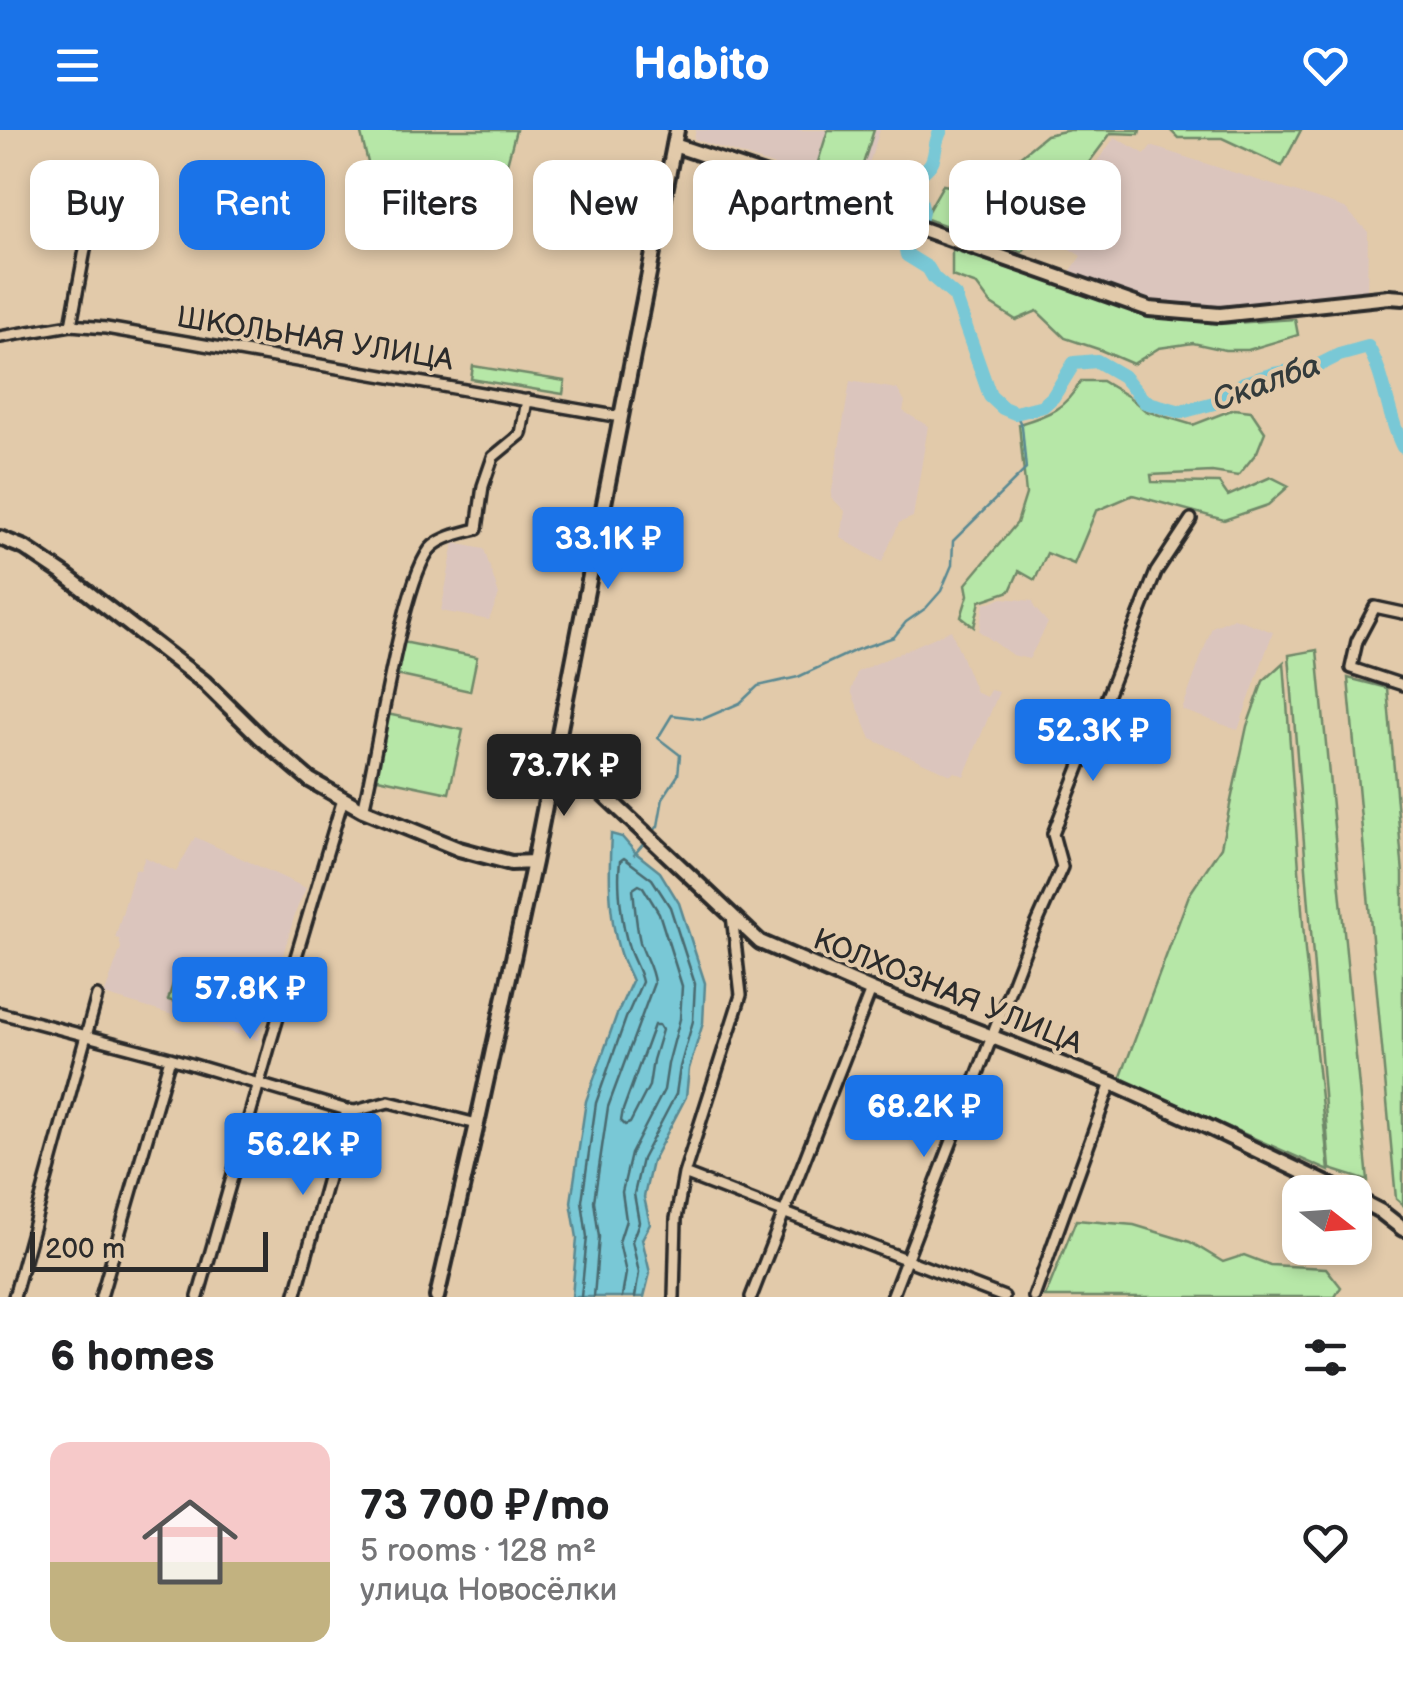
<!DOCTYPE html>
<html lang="en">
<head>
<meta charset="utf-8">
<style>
  :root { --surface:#fff; --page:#f2f2f2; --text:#202124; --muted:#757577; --accent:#1a73e8 }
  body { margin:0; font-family:"Balsamiq Sans",sans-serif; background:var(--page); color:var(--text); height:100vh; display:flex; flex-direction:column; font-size:38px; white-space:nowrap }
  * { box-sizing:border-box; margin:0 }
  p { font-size:32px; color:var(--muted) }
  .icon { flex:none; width:55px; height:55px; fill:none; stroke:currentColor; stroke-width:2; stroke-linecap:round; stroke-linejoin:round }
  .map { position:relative; height:1167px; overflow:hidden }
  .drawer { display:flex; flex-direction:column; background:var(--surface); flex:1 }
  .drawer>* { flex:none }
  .hud { position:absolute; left:30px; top:30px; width:1345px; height:90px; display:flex; gap:20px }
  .needle { width:65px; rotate:107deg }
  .tools { position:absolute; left:1282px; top:1045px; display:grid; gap:20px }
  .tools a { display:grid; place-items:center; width:90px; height:90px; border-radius:20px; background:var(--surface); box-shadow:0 5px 15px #0003; font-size:50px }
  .scale { position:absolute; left:30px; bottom:25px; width:238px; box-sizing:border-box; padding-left:10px; border:5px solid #2b2b2b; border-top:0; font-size:28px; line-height:35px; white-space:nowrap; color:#2b2b2b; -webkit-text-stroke:8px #e2caaa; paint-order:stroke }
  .price { position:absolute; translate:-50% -85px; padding:0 22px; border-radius:10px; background:var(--accent); color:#fff; font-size:32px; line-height:65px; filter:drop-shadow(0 2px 5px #0008) }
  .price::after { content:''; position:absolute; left:50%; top:60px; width:30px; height:22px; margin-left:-15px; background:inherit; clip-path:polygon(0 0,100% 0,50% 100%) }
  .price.selected { background:#222; color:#fff }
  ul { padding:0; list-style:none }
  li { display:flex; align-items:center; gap:30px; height:250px; padding:0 50px }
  li span { display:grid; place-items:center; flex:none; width:280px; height:200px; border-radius:20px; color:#555 }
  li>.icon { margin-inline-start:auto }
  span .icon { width:120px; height:120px; fill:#fffc; stroke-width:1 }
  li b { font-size:42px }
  h2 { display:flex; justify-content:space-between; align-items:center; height:120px; padding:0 50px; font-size:42px }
  .chip { padding:0 35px; border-radius:20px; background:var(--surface); box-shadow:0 5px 15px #0003; font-size:35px; line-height:90px }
  .chip.selected { background:var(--accent); color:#fff }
  header { display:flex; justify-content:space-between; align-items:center; height:130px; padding:0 50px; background:var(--accent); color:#fff; font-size:45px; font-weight:800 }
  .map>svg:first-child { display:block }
</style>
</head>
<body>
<header><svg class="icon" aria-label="menu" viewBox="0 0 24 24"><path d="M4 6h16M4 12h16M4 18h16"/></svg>Habito<svg class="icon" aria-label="heart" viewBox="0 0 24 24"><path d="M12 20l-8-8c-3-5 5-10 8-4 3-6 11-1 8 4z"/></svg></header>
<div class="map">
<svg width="1403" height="1167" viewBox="0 0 1403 1167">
  <rect width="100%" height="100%" fill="#e2caaa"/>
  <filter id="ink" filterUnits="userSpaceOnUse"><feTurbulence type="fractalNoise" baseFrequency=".01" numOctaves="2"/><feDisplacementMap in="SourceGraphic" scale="20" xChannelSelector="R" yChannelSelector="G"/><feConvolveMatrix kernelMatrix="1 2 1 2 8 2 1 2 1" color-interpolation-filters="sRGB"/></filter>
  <g filter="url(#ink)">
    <path fill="#dbc5bd" d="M 696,0 L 880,0 L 859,64 L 694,9 Z
      M 1115,7 L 1145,24 L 1151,16 L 1345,78 L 1368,102 L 1367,166 L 1222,182 L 1150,176 L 1065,149 L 1081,126 L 1044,103 Z
      M 850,251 L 897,259 L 905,272 L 903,281 L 928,296 L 913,387 L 899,393 L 882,432 L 841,408 L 845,381 L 831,367 Z
      M 454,413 L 484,419 L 499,465 L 489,490 L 441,481 Z
      M 1002,468 L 1033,471 L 1034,477 L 1048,493 L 1029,529 L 1012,525 L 979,501 L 984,474 Z
      M 1234,488 L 1273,502 L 1238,600 L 1182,580 L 1212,497 Z
      M 951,500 L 976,562 L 986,567 L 990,560 L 999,562 L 964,646 L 954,642 L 951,645 L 871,609 L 851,561 L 857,542 Z
      M 195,707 L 306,758 L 296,781 L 258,910 L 104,865 L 121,818 L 119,809 L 115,808 L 135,739 L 140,740 L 145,727 L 176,742 Z"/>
    <path fill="#b6e7a7" stroke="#708969" stroke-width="2.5" d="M 360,0 L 516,0 L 489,102 L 363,80 L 371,45 Z
      M 828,0 L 874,0 L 855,59 L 814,45 Z
      M 1070,0 L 1140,0 L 1139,4 L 1111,3 L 1022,122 L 924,88 L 943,55 L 978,61 L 1046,5 Z
      M 1170,0 L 1301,0 L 1282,36 L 1222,8 L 1178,8 Z
      M 952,119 L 1146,185 L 1219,194 L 1295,189 L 1298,205 L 1248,220 L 1225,220 L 1193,213 L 1159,218 L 1133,234 L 1098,219 L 1065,208 L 1037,181 L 1016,190 L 991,174 L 977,155 L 952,146 Z
      M 473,236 L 565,251 L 563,264 L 471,249 Z
      M 1081,251 L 1102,251 L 1129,267 L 1146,281 L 1193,295 L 1234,279 L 1251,281 L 1265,302 L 1257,322 L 1238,346 L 1212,342 L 1151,345 L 1152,352 L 1219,353 L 1228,366 L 1271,347 L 1289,356 L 1268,375 L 1224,390 L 1133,365 L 1096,381 L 1074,434 L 1047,423 L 1035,450 L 1019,441 L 1010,461 L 980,471 L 974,497 L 961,487 L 968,465 L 966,454 L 1017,393 L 1026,364 L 1019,294 C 1049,285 1065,279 1081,251 Z
      M 403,512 L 477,527 L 470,561 L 396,545 Z
      M 1317,520 L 1368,1051 L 1330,1039 L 1289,525 Z
      M 1284,532 L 1305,821 L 1329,1041 L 1120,949 L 1189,765 L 1221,717 L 1247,596 L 1263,551 Z
      M 1348,548 L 1387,558 L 1403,744 L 1403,1075 L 1396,1069 Z
      M 387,584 L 463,600 L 449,663 L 373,647 Z
      M 177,841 L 228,857 L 219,885 L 168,870 Z
      M 1076,1090 L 1134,1095 L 1190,1112 L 1223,1132 L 1244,1125 L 1270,1135 L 1326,1138 L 1341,1157 L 1335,1167 L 1045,1167 Z"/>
    <path fill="#79c8d6" stroke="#5a8992" stroke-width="2.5" d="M 611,704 L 622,707 L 636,723 L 660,742 L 679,773 L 705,853 L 703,893 L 689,939 L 686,967 L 652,1032 L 644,1067 L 650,1094 L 642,1109 L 650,1143 L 644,1167 L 572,1167 L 577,1108 L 571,1072 L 586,971 L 617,884 L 632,851 C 628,841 622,831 619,820 C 608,783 609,742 611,704 Z"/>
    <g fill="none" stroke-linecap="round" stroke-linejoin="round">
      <path stroke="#4a6a6f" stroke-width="2.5" d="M 654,895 L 659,895 L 662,900 L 653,930 L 649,956 L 630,993 L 625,995 L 621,991 L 623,980 Z
        M 581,1167 L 587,1107 L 582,1071 L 596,973 L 626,888 L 642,852 C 640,841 634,832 630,821 C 622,798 617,756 620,731 L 624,728 L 652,749 L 670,777 L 695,854 L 693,891 L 680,937 L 676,964 L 642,1029 L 634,1064 L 639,1092 L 632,1111 L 639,1143 L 635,1167
        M 594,1167 L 599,1107 L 594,1071 L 608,977 L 654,853 C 653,838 644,826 640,812 C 636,795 635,777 633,759 L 639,755 L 643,757 L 659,783 L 682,856 L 680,889 L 668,934 L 664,960 L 631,1024 L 622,1062 L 626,1090 L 619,1112 L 626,1143 L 622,1167"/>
      <path stroke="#5a8992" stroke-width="2.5" d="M 653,702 L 658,696 L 663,668 L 678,645 L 680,625 L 658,608 L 672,585 L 703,589 L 740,573 L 758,556 L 798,547 L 856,520 L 894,507 L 906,492 L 926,478 L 941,461 L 952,435 L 953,411 L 1026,339 L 1022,296 L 1015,283
        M 634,725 L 645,712"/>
      <path stroke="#79c8d6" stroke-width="14" d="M 941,0 C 929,23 943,29 916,47 C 914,60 919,62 921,73 C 925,87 915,105 905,115 L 907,125 L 928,138 L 934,148 L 955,166 L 990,266 L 1003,278 L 1015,283 L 1043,276 L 1053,267 L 1074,233 L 1097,231 L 1123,246 L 1145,272 L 1181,282 L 1214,273 L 1244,253 L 1274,244 L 1315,237 L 1339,225 L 1368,217 C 1386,248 1387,286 1403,317"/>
      <defs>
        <path id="street" d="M 71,195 L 95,66
          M 0,207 L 71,195 L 106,198 L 621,287
          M 1403,483 L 1375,477 L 1357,511 L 1351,538 L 1403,555
          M 363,680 C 376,632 403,441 433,416 C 445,406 462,403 477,399 L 483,356 L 493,327 L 521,304 L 527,270
          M 0,883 L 170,928 L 347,980 L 355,981 L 389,972 L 477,994
          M 684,1044 L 1004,1167
          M 14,1167 L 97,866
          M 101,1167 L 170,928
          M 198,1167 L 270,914 L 343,669
          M 295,1167 L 347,980
          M 674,1167 L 676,1089 L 684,1044 L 741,865 L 732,785
          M 751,1167 L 871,860
          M 892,1167 L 1026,818 L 1062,737 L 1053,704 L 1156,442 L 1191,389
          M 1034,1167 L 1111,953"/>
        <path id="secondary" d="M 674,15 L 857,76 L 1149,179 L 1220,185 L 1389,167 L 1403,168
          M 0,408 L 25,418 L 65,445 L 204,552 L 260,607 L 310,650 L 363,680 L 459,719 L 511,733 L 534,732
          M 559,605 L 578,640 L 760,812 L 871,860 L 1111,953 L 1204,995 L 1344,1062
          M 1355,1068 L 1380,1081 L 1403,1099
          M 437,1167 L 477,994 L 534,732 L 677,0"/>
      </defs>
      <use href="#street" stroke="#2b2b2b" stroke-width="16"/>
      <use href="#secondary" stroke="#2b2b2b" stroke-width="20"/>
      <use href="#street" stroke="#e2caaa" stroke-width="9"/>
      <use href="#secondary" stroke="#e2caaa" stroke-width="12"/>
    </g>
  </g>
  <g text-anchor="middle" stroke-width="8" stroke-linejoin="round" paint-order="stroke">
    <g font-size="30" fill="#2b2b2b" stroke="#e2caaa">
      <text transform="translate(315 208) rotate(9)" y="10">ШКОЛЬНАЯ УЛИЦА</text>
      <text transform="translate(948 861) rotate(22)" y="10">КОЛХОЗНАЯ УЛИЦА</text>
    </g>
    <g font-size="32" font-style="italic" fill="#333b3c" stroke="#e2caaa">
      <text transform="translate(1266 252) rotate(-20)" y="11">Скалба</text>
    </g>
  </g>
</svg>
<div class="tools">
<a><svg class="needle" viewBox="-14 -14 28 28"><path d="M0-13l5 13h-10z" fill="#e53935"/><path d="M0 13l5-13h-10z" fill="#757577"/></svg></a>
</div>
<div class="scale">200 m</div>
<b class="price" style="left:608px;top:462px">33.1K ₽</b>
<b class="price" style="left:1093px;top:654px">52.3K ₽</b>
<b class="price selected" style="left:564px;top:689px">73.7K ₽</b>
<b class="price" style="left:250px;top:912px">57.8K ₽</b>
<b class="price" style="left:924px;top:1030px">68.2K ₽</b>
<b class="price" style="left:303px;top:1068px">56.2K ₽</b>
<div class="hud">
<a class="chip">Buy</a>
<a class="chip selected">Rent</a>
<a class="chip">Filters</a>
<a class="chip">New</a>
<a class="chip">Apartment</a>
<a class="chip">House</a>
</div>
</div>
<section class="drawer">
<h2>6 homes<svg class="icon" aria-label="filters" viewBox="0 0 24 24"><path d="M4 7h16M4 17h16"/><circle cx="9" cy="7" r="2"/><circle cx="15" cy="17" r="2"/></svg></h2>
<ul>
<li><span style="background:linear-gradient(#f6c9c9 60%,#c2b280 0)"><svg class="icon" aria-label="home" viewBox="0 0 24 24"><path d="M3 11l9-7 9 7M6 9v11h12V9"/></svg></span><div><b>73 700 ₽/mo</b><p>5 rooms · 128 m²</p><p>улица Новосёлки</p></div><svg class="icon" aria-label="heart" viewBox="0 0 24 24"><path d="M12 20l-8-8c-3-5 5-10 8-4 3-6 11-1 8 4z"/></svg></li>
</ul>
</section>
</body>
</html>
